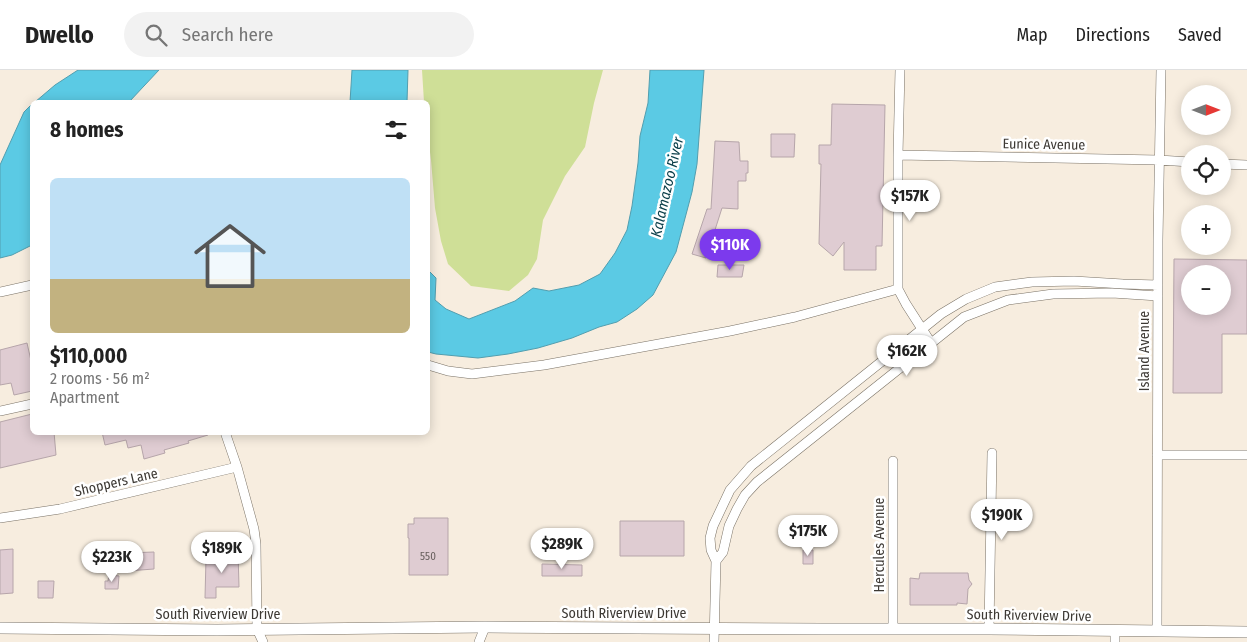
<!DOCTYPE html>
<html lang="en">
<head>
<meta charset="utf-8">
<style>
  :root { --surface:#fff; --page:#f2f2f2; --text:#222; --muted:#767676; --line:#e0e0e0; --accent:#7c3aed }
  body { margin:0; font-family:"Fira Sans Condensed",sans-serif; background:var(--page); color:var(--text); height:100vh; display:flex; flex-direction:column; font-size:19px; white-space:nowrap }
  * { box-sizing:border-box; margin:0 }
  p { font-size:16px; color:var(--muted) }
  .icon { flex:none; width:28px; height:28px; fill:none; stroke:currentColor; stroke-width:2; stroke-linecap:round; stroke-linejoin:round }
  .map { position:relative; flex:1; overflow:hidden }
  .details { position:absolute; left:30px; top:30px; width:400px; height:335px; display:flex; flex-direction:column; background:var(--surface); border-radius:8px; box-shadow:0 2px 12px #0003 }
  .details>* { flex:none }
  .needle { width:32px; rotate:90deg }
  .fabs { position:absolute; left:1181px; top:15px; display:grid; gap:10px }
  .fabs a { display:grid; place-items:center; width:50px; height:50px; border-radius:50%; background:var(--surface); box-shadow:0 2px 12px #0003; font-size:25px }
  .price { position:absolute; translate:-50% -42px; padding:0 11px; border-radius:18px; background:#fff; color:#222; font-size:16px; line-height:32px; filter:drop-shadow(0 1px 2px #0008) }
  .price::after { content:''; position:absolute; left:50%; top:30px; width:15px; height:11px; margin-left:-8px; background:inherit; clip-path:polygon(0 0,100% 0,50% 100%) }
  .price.active { background:var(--accent); color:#fff }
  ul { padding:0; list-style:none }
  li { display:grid; align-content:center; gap:10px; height:265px; padding:0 20px }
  li span { display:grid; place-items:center; height:155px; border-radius:8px; color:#555 }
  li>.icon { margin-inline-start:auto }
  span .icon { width:90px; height:90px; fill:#fffc; stroke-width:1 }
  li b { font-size:21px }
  h2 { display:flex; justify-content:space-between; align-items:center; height:60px; padding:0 20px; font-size:21px }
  header { display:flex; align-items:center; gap:30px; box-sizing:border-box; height:70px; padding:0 25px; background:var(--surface); border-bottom:1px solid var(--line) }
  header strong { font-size:24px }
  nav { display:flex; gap:28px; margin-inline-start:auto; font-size:18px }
  .search { width:350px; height:45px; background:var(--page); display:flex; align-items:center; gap:12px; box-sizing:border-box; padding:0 18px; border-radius:28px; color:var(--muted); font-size:19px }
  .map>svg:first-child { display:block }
</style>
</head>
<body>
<header>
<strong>Dwello</strong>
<div class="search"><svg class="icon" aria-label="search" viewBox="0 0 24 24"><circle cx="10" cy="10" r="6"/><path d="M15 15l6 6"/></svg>Search here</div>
<nav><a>Map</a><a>Directions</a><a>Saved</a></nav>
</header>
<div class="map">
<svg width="1247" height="572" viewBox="0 0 1247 572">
  <rect width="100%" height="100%" fill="#f7eddf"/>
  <path fill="#cfdf97" d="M 422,0 L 603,0 L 594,33 L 585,77 L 565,106 L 543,150 L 537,189 L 528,205 L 509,221 L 471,216 L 448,194 L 441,171 L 435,138 L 431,90 L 428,66 L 428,32 L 424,32 Z"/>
  <path fill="#5bcae4" stroke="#529eaf" d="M 78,0 L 159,0 L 129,32 L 35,32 L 55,15 Z
    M 352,0 L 408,0 L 407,32 L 350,32 Z
    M 650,0 L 704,0 L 697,94 L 692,122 L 676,182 L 653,225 L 637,239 L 617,252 L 599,257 L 572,268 L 538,278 L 508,284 L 478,288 L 436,284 L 428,282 L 428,200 L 436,208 L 435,230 L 446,239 L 469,249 L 515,231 L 533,218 L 549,221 L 579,215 L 600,204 L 615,183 L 627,160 L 632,136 L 638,93 L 640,66 L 648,33 Z
    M 32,34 L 32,175 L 12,185 L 0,188 L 0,95 L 24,42 Z"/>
  <path fill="#dfccd2" stroke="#b6a5aa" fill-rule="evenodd" d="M 832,34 L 885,35 L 882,176 L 876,176 L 876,200 L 844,200 L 844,172 L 833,186 L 819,174 L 821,94 L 819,94 L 819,75 L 831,75 Z
    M 771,64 L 795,64 L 794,87 L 771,87 Z
    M 715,71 L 739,72 L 740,91 L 748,91 L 748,103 L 746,103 L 746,111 L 738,111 L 738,139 L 722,138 L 706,188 L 692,184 L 707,139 L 711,139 Z
    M 1174,189 L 1247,190 L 1247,264 L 1222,264 L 1222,323 L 1173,323 ZM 1190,204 L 1222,204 L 1222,236 L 1190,236 Z
    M 718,195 L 744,195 L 742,207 L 717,207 Z
    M 27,273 L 32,295 L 32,321 L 14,325 L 11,313 L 0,315 L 0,280 Z
    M 32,344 L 32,362 L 54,362 L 56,385 L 0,398 L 0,352 Z
    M 102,362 L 207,362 L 208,365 L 188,371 L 189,373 L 164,380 L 165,383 L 144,389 L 141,375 L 128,378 L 126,370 L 105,375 Z
    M 414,448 L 448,448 L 448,505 L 409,505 L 409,468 L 408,468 L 408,454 L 414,454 Z
    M 620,451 L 684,451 L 684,486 L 620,486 Z
    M 13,479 L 13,523 L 0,524 L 0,480 Z
    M 803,480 L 813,480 L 813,494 L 803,494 Z
    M 154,482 L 154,499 L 127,501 L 127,483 Z
    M 226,482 L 238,482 L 239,517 L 216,517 L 216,528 L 205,528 L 206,488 L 226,489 Z
    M 542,494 L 582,495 L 582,506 L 542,506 Z
    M 920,503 L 968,503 L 969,510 L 972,514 L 968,519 L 967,534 L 957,533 L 957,535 L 910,535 L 910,508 L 919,509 Z
    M 109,505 L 119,506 L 118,519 L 105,519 L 105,511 L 108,511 Z
    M 38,511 L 54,511 L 53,528 L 38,528 Z"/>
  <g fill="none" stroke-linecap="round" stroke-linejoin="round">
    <defs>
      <path id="minor" d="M 900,0 L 898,85 L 898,219 L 906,234 L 931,273
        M 898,85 L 1159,90 L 1190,92
        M 1222,94 L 1247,95
        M 0,222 L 32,215
        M 428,295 L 448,301 L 472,304 L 544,295 L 730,261 L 795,247 L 898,219
        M 0,341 L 32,334
        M 225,362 L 237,397 L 254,459 L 256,474 L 257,559 L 263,572
        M 1157,385 L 1247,385
        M 0,448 L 60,439 L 237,397
        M 716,491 L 723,482 L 729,456 L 737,439 L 745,425 L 757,412 L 964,247 L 1008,230 L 1053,224 L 1112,223 L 1158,226
        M 893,559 L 893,391
        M 989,559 L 992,383
        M 1115,561 L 1115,572
        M 1157,561 L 1158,170 L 1161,0
        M 479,572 L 485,557
        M 714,572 L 716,491 L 711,480 L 710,468 L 713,456 L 730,420 L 751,396 L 941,244 L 966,229 L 995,217 L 1032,212 L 1074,211 L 1123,214 L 1158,215"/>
      <path id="tertiary" d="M 0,558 L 217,560 L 485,557 L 822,559 L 989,559 L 1247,562"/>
    </defs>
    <use href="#minor" stroke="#7a7266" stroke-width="10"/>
    <use href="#tertiary" stroke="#7a7266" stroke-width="12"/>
    <use href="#minor" stroke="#fff" stroke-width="9"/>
    <use href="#tertiary" stroke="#fff" stroke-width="11"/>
  </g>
  <g text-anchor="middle" stroke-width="5" stroke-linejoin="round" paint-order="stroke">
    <g font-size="11" fill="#665e5c">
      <text x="428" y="490">550</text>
    </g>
    <g font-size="14" fill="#3d3934" stroke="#fff">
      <text transform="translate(1044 74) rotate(1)" y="5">Eunice Avenue</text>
      <text transform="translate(1144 281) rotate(-90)" y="5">Island Avenue</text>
      <text transform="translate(116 412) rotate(-13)" y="5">Shoppers Lane</text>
      <text transform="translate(879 475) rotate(-90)" y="5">Hercules Avenue</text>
      <text x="624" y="548">South Riverview Drive</text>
      <text x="218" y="549">South Riverview Drive</text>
      <text transform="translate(1029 545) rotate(1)" y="5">South Riverview Drive</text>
    </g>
    <g font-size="15" font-style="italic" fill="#0d404b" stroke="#fff">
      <text transform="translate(667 117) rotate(-77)" y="5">Kalamazoo River</text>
    </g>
  </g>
</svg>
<div class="fabs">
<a><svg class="needle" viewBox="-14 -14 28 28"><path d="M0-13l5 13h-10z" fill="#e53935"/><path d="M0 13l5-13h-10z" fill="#767676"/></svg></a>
<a><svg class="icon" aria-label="locate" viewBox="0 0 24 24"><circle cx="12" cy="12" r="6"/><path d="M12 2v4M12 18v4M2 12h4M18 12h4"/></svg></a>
<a>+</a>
<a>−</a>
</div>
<b class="price" style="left:910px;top:152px">$157K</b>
<b class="price active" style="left:730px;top:201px">$110K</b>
<b class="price" style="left:907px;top:307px">$162K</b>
<b class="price" style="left:1002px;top:471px">$190K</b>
<b class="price" style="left:808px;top:487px">$175K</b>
<b class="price" style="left:562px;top:500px">$289K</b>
<b class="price" style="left:222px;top:504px">$189K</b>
<b class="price" style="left:112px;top:513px">$223K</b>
<section class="details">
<h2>8 homes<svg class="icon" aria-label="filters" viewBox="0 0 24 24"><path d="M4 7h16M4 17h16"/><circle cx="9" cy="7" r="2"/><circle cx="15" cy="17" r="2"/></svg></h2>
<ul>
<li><span style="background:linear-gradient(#bfe0f5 65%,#c2b280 0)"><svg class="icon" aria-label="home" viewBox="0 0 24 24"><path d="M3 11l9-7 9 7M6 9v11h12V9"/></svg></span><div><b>$110,000</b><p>2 rooms · 56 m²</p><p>Apartment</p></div></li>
</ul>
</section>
</div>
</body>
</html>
